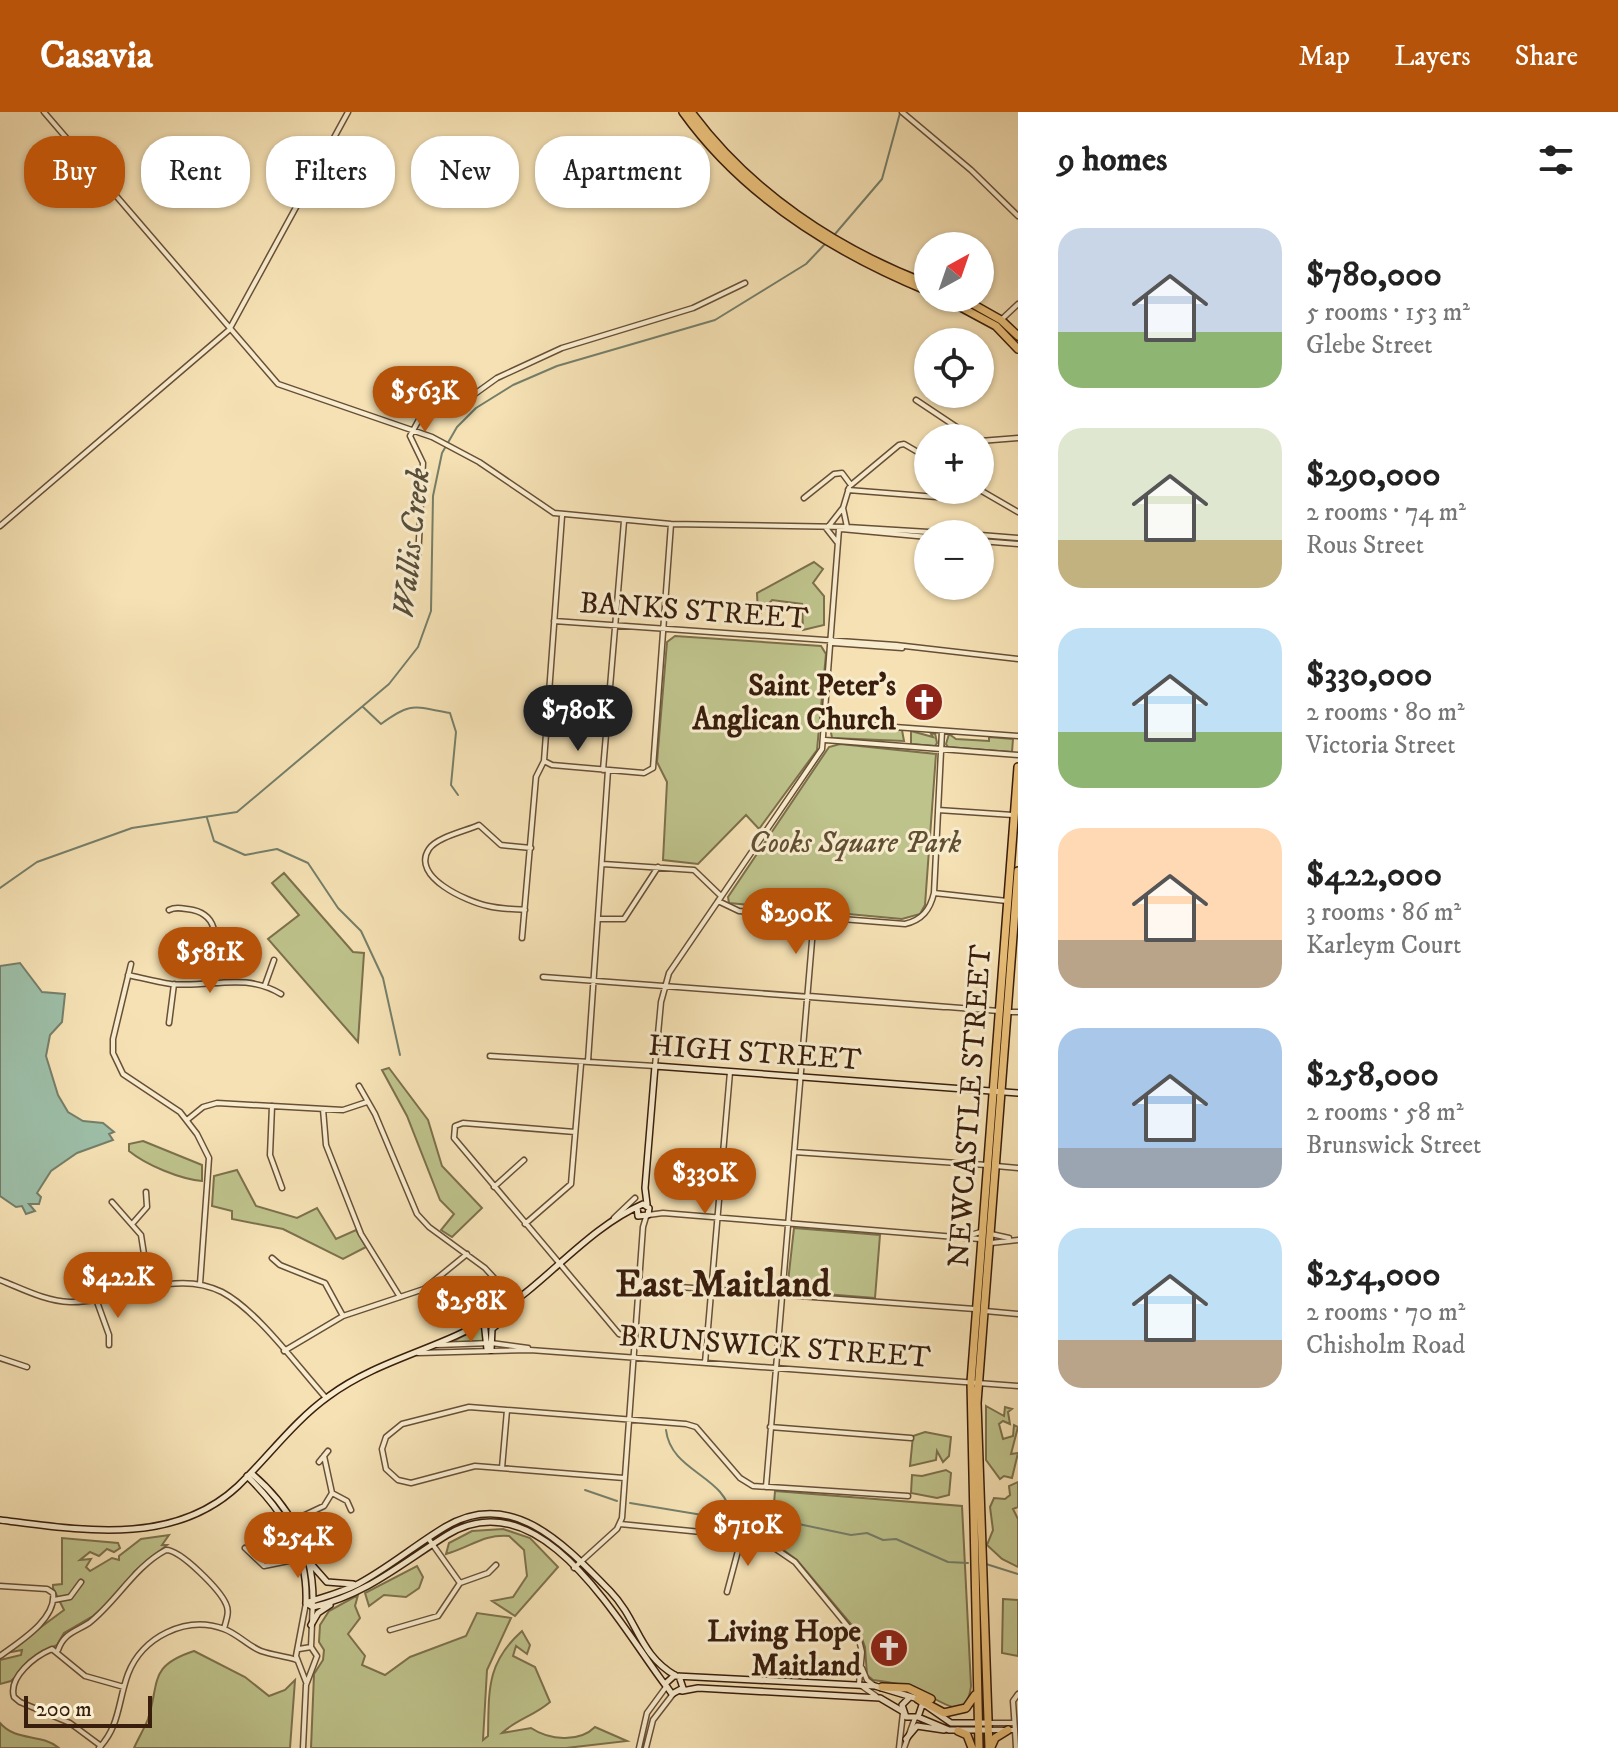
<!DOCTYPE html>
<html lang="en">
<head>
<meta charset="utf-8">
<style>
  :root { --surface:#fff; --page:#f2f2f2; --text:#222; --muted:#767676; --accent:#b45309 }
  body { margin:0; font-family:"IM FELL DW Pica",serif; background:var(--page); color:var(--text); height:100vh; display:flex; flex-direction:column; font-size:30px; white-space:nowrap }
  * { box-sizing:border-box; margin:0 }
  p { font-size:26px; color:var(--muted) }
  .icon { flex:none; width:44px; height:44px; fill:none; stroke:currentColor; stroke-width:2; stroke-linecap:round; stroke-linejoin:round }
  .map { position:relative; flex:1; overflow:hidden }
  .panel { display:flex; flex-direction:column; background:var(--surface); width:600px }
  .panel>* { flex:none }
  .guide { position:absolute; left:24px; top:24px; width:760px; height:72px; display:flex; gap:16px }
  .needle { width:52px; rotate:40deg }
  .tools { position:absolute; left:914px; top:120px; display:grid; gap:16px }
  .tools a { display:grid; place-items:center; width:80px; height:80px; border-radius:50%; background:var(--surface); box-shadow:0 2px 6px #0004; font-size:40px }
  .scale { position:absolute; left:24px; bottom:20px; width:128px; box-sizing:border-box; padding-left:8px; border:4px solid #391e0d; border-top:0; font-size:22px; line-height:28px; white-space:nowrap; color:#391e0d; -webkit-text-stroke:6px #f8ecce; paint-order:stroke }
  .price { position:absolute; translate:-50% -68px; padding:0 18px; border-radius:28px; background:var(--accent); color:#fff; font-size:26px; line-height:52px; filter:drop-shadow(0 2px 4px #0008) }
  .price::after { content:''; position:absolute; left:50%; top:48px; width:24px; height:18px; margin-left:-12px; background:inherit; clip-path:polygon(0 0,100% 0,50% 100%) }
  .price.current { background:#222; color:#fff }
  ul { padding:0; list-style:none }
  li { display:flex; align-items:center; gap:24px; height:200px; padding:0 40px }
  li span { display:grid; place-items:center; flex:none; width:224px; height:160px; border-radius:24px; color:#555 }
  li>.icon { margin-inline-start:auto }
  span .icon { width:96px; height:96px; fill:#fffc; stroke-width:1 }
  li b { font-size:34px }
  h2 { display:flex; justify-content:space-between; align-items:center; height:96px; padding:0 40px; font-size:34px }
  .tag { padding:0 28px; border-radius:32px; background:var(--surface); box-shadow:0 2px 6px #0004; font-size:28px; line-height:72px }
  .tag.current { background:var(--accent); color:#fff }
  header { display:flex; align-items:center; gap:48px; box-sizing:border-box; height:112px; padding:0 40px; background:var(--accent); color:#fff }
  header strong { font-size:38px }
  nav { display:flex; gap:44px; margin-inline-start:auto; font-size:28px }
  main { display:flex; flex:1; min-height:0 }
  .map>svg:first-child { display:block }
</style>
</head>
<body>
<header>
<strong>Casavia</strong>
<nav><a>Map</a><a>Layers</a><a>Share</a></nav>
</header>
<main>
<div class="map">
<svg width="1018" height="1636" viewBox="0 0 1018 1636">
  <rect width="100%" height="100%" fill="#f5e1b4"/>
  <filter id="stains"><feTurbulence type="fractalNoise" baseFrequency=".0025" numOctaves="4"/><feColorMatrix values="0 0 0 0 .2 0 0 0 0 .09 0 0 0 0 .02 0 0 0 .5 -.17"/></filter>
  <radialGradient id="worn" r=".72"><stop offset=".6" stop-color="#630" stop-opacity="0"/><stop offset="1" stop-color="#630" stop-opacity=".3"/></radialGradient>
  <path fill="#bec28b" stroke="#7c704c" stroke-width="2" d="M 814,450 L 823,457 L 813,471 L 824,484 L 824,513 L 803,518 L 802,492 L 772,488 L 758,504 L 757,481 Z
    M 675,524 L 821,534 L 826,542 L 817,638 L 759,717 L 746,703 L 698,752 L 663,748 L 667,670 L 657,650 L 667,530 Z
    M 833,613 L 902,618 L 904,629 L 832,626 L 830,615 Z
    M 911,619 L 933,625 L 931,622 L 935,621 L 937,631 L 935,634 L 911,632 Z
    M 949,622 L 956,627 L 989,629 L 989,625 L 1013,627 L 1012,640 L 948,635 L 946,632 Z
    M 840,632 L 936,642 L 925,793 L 920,802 L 902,807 L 729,791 L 728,785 L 829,635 Z
    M 284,761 L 353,840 L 364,841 L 358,930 L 268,827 L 299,803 L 272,771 Z
    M 389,956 L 428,1008 L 442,1054 L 482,1096 L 452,1125 L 441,1118 L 454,1102 L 440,1088 L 407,1004 L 382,958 Z
    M 143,1029 L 202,1053 L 202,1069 C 180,1067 146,1053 129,1039 L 129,1032 Z
    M 237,1058 L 256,1094 L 297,1106 L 317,1096 L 336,1127 L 356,1118 L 366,1135 L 343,1147 L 283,1117 L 232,1107 L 232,1099 L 212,1094 L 214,1064 Z
    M 794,1116 L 880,1123 L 875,1186 L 787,1179 Z
    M 483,1213 L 483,1230 L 452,1230 Z
    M 986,1294 L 1004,1304 L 1005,1295 L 1012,1297 L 1008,1300 L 1010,1312 L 1003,1309 L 999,1312 L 1003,1327 L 1013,1324 L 1014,1313 L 1018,1315 L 1011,1342 L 1018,1341 L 1012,1366 L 1004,1364 L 1000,1367 L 986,1348 Z
    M 925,1320 L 951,1325 L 949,1344 L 943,1350 L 937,1339 L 936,1348 L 910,1354 L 913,1324 Z
    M 946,1358 L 951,1361 L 949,1383 L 937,1386 L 911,1381 L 912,1363 L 922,1364 Z
    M 1018,1370 L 1018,1395 L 1013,1397 L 1018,1407 L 1018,1455 L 1002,1447 L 987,1433 L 993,1418 L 990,1395 L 994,1386 L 1005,1387 L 1010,1383 L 1009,1374 Z
    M 775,1379 L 962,1394 L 971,1574 C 966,1616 935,1584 917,1577 C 903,1572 888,1570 873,1568 L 867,1563 L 865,1535 L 861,1524 L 797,1448 L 771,1429 Z
    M 503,1417 L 530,1426 L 558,1455 L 515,1504 L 492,1489 L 513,1485 L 527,1464 L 524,1438 L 509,1424 C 483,1422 471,1435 446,1442 L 449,1431 L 472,1419 Z
    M 169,1423 L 162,1433 L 167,1433 L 134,1460 L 122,1479 L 93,1504 L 64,1521 L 57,1533 L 42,1540 L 11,1569 L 0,1572 L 0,1548 L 21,1543 L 22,1538 L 6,1541 L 64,1498 L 53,1476 L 53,1473 L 62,1472 L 62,1426 L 118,1431 L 120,1436 L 114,1440 L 107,1437 L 99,1444 L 90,1440 L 80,1448 L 91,1447 L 86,1455 L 90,1459 L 112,1446 L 119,1448 L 119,1444 L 141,1427 Z
    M 417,1454 L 423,1465 L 419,1476 L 406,1485 L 384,1483 L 369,1494 L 365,1481 Z
    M 358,1483 L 355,1494 L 360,1506 L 348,1522 L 365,1544 L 362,1553 L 385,1563 L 410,1545 L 466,1524 L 477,1501 L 511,1506 L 487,1558 L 483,1628 L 488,1624 C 489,1579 486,1551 522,1519 L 530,1533 L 527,1542 L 516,1534 L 513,1544 L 535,1555 L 550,1590 C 534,1604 517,1607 502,1621 L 531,1616 C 549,1628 579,1631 595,1615 L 627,1629 L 566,1636 L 311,1636 L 314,1562 L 323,1548 L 324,1538 L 319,1530 L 320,1513 L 329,1499 Z
    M 1003,1487 L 1018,1488 L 1018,1544 L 1002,1541 Z
    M 194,1539 L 245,1565 L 269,1584 L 285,1578 L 295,1568 L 290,1636 L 134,1636 C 138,1627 144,1617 148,1607 C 160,1570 148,1554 194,1539 Z
    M 0,1611 C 16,1630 41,1621 59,1636 L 0,1636 Z"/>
  <path fill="#9dbea7" stroke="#757e69" stroke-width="2" d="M 20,851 L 42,880 L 65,882 L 62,910 L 50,923 L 46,944 L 58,983 L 68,1000 L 83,1009 L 103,1011 L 114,1020 L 109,1022 L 113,1028 L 77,1041 L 51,1059 L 37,1081 L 41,1085 L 39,1092 L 29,1092 L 35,1099 L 26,1102 L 22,1094 L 16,1095 L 0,1084 L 0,854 Z"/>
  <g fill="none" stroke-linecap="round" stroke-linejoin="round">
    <path stroke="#757e69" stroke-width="2" d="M 835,122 L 882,67 L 900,1
      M 363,595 L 381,612 C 412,589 414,595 450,601 L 456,620 L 451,673 L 458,683
      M 207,706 L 214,729 L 245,743 L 277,737 L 308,751 L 338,796 L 361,819 L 383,866 L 400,943
      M 0,776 L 37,750 L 132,716 L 237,700 L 389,572 L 418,535 L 431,499 L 433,384 L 442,341 L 457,315 L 476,296 L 513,273 L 557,254 L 715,208 L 806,152 L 825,132
      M 666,1318 C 671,1361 727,1363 731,1405
      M 585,1378 L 617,1389
      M 630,1391 L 775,1415 L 789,1410 L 851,1423 L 867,1421 L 883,1428 L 896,1427 L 948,1450 L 968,1451
      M 986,1452 L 1018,1462"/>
    <defs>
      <path id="minor" d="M 44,0 L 278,272 L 432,325 L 479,350 L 554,401 L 671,412 L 847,415 L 961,422
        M 902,0 L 971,58 L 1018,104
        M 1002,207 L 1018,192
        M 916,288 L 973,326
        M 980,329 L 1018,326
        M 848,378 L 937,385
        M 980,378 L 983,374 L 980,330
        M 980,378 L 1018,400
        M 804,386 L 834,362 L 842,361 L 851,373 L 899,333 L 904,332 L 928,346
        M 0,414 L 229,218 L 348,0
        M 828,415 L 842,397
        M 847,415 L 843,396 L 849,376
        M 826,416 L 837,430
        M 841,417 L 928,425
        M 980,423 L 1018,426
        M 980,429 L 1018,432
        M 418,447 L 423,351 L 410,324 L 421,304 L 451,299 L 497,266 L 562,236 L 693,196 L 745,171
        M 554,509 L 896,533 L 1018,547
        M 833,531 L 902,536
        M 826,610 L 1018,624
        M 825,628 L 1018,643
        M 544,649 L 552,653 L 644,661 L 653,656 L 671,412
        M 603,658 L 624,409
        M 938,698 L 1013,703
        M 603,752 L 694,758 L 721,784
        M 934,781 L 1007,789
        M 718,789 L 739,799 L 905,812 C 922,808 930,798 934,781 L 942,619
        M 169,798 C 177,794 184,797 193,798 C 227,806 212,843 209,869
        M 525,798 C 513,797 500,797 488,794 C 468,790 410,765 429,737 C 437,725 466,719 479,713 L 501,733 L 531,736
        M 599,807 L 624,807 L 658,755
        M 522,826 L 536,665 L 544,649 L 562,404
        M 131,852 L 113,927 L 113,941 L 123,962 L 180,1000 L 197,1022 L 209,1046 L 200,1172
        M 128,863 C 142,866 157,870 171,872 C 211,876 244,860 281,882
        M 543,865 L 944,895
        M 265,873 L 274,848
        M 809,884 L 999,899
        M 1008,900 L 1018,900
        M 169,911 L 174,872
        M 490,944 L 655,954 L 661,890 L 669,861 L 822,637 L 839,417
        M 588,949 L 608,658
        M 359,974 L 375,1002 L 417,1102 L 429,1115 L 485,1156 L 515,1189
        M 272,994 L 270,1043 L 282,1076
        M 323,997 L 326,1033 L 361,1122 L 400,1185
        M 187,1008 L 203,995 L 217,991 L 343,998 L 367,990
        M 575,1020 L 463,1011 L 455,1014 L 454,1026 L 619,1222 L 635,1226
        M 794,1040 L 987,1053
        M 996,1054 L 1018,1056
        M 494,1075 L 524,1048
        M 112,1090 L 141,1123 L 149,1174
        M 648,1103 L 663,1101 L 980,1127
        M 614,1106 L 635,1086
        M 133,1111 L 147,1095 L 146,1080
        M 525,1112 L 571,1072 L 581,952
        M 991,1122 L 1009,1126
        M 967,1124 L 984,1119
        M 991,1131 L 1018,1128
        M 272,1146 L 280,1153 L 325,1171 L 343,1204
        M 0,1168 C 23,1177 45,1189 70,1190 C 121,1191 172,1155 222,1180 C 258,1199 298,1255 326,1286
        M 639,1172 L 975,1197
        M 96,1187 L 109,1223 L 109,1233
        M 985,1199 L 1018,1202
        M 437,1233 L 491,1231 L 528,1236
        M 284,1239 L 343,1204 L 424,1177 L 467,1142
        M 418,1241 L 530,1238 L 1018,1274
        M 0,1246 L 27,1255
        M 705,1251 L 730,960
        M 770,1315 L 911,1326
        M 324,1344 L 332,1381
        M 319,1350 L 328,1339
        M 502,1356 L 507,1298
        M 624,1366 L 475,1354 L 411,1371 L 398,1368 L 386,1357 L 382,1337 L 386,1325 L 402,1312 L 469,1295 L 686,1312 L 696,1315 L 740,1366 L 753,1374 L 908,1384
        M 766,1375 L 814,805
        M 288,1411 L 324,1394 L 332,1381 L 347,1389 L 351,1398
        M 620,1412 L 742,1424 L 770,1433 L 795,1450 L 859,1528 L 862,1540 L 859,1572 L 876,1584
        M 245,1436 L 264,1454 L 308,1445
        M 574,1456 L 617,1417 L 622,1406 L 643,1115 L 646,1105
        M 460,1471 L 488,1461 L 496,1453
        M 0,1474 L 47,1477 L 53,1481 C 57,1507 19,1530 0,1544
        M 727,1480 L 742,1424
        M 54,1488 L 70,1485 L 81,1470
        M 390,1518 L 438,1504 L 460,1471 L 428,1426
        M 58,1538 C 64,1521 75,1520 89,1511 C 117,1489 134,1455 166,1438 C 181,1438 220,1478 226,1492 C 230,1500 226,1508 224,1517
        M 862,1556 L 867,1568 L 875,1574
        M 1015,1618 L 1016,1636
        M 101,1634 L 70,1611 L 20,1590 L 14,1585 C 8,1565 35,1544 52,1537 L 85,1564 L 124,1575
        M 99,1636 C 120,1614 118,1589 128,1562 C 142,1525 186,1503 224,1517 C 238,1522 248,1534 261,1539 C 272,1543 285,1544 297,1548"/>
      <path id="tertiary" d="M 311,1535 L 313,1488
        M 299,1537 L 311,1535 L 317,1544 L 306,1573 L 303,1636
        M 306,1570 L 296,1544 L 306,1491
        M 988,1611 L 1013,1611
        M 988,1618 L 1015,1618 L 1013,1589 L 1018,1582
        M 639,1636 L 647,1601 L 666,1575
        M 646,1636 L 653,1608 L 673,1582
        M 899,1636 L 903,1601
        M 904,1636 L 915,1606"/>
      <path id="secondary" d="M 647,1092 L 645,1076 L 655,954 L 1018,981
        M 484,1209 L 487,1237
        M 491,1238 L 492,1217 L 511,1201 L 515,1190
        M 251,1361 C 290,1394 313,1436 313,1488
        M 247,1364 C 284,1400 308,1438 306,1491
        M 0,1408 C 80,1418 173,1435 238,1374 C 268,1345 295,1308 329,1284 C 379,1247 441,1237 493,1204 C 546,1172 586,1117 643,1092 L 649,1096 L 648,1103 L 638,1104 L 637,1095
        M 312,1453 L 327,1470 L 353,1472
        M 306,1491 C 323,1485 341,1481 358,1472 C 388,1456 415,1433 445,1415 C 512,1375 565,1433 610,1479 C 639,1509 638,1542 676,1564 L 875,1574 L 915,1586 L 951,1611 L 988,1611
        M 306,1491 L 313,1495 C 366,1483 402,1451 447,1423 C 542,1365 620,1514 666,1574
        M 311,1513 L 318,1501 L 330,1493
        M 675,1563 L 665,1572 L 672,1582 L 683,1576 L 679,1564
        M 682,1579 L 698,1576 L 880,1586 L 902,1599
        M 909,1586 L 902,1593 L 906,1605 L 918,1605 L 922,1593
        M 918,1605 L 949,1618 L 988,1618
        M 906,1627 L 917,1614 L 944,1618"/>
      <path id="trunk" d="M 683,0 C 744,85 833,140 928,179
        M 691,0 C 750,80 836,137 928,172
        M 944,186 L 996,214 L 1018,237
        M 962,186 L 1001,208 L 1018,224
        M 882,1575 L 908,1576 L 931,1587
        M 918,1587 L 944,1601 L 966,1596 L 975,1583
        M 958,1619 L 967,1623 L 972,1636
        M 991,1635 L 995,1626 L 1008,1618
        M 979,1636 L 971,1270 L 1018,655
        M 989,1636 L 977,1291 L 1018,759"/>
    </defs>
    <use href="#minor" stroke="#684f37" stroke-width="7"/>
    <use href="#tertiary" stroke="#684f37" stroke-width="7"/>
    <use href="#secondary" stroke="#391e0d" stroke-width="8"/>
    <use href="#trunk" stroke="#391e0d" stroke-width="10"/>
    <use href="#minor" stroke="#f8ecce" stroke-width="4"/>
    <use href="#tertiary" stroke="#f8ecce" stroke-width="4"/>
    <use href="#secondary" stroke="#f8ecce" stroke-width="5"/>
    <use href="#trunk" stroke="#eac07a" stroke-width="7"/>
  </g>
  <defs>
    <symbol id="church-disc" viewBox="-11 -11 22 22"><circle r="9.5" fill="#8f2418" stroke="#f8ecce"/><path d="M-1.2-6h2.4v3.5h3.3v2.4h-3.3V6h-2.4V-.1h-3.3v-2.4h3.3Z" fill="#fff"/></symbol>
  </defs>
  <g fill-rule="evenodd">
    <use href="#church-disc" x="902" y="568" width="44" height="44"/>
    <use href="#church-disc" x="867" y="1514" width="44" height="44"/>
  </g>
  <g text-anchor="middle" stroke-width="6" stroke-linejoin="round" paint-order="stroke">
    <g font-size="30" fill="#391e0d" stroke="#f8ecce">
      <text transform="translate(694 498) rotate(4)" y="10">BANKS STREET</text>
      <text transform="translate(755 940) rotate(4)" y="10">HIGH STREET</text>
      <text transform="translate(969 994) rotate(-86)" y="10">NEWCASTLE STREET</text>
      <text transform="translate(775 1234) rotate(4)" y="10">BRUNSWICK STREET</text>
    </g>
    <g font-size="30" font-weight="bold" fill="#391e0d" stroke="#f8ecce" text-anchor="end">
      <text x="896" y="583">Saint Peter's<tspan x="896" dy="34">Anglican Church</tspan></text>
      <text x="861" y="1529">Living Hope<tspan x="861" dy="34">Maitland</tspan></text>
    </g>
    <g font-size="30" font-style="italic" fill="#614f33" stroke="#f8ecce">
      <text x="855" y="740">Cooks Square Park</text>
    </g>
    <g font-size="32" font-style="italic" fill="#574e3b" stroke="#f8ecce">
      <text transform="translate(410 431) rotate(-84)" y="11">Wallis Creek</text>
    </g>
    <g font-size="38" font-weight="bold" fill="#391e0d" stroke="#f8ecce">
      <text x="723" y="1184">East Maitland</text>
    </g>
  </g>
  <rect width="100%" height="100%" filter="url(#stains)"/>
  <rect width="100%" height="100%" fill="url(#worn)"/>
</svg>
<div class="tools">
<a><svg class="needle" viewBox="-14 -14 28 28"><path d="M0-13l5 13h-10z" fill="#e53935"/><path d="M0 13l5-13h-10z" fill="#767676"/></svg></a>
<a><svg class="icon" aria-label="locate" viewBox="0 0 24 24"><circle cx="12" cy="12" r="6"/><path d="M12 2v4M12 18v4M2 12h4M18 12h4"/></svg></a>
<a>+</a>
<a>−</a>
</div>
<div class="scale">200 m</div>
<b class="price" style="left:425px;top:322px">$563K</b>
<b class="price current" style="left:578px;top:641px">$780K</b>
<b class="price" style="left:796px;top:844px">$290K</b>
<b class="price" style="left:210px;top:883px">$581K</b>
<b class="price" style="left:705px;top:1104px">$330K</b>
<b class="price" style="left:118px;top:1208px">$422K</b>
<b class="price" style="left:471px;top:1232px">$258K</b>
<b class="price" style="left:748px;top:1456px">$710K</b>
<b class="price" style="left:298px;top:1468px">$254K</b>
<div class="guide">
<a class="tag current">Buy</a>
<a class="tag">Rent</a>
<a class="tag">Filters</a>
<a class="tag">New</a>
<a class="tag">Apartment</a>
</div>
</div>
<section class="panel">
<h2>9 homes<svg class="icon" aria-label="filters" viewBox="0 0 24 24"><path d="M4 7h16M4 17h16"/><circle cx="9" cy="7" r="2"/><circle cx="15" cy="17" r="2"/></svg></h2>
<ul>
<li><span style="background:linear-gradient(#c9d6e8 65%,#8fb573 0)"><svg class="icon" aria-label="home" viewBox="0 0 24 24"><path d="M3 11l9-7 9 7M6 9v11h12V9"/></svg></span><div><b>$780,000</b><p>5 rooms · 153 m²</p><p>Glebe Street</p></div></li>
<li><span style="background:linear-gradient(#dfe7d0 70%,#c2b280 0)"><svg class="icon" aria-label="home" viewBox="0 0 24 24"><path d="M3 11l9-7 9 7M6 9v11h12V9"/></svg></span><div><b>$290,000</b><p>2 rooms · 74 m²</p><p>Rous Street</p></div></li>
<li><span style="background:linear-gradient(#bfe0f5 65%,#8fb573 0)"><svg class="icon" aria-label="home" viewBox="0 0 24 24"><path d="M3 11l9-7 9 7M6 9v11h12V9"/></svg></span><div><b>$330,000</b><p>2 rooms · 80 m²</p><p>Victoria Street</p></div></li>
<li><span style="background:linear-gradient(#ffd9b3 70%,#b9a48a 0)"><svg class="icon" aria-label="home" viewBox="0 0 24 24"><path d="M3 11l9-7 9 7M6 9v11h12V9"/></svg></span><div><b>$422,000</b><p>3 rooms · 86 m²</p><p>Karleym Court</p></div></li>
<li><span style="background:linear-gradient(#a9c7e8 75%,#9aa5b1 0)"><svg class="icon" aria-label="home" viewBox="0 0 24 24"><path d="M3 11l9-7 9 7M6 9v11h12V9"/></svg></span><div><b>$258,000</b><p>2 rooms · 58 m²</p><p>Brunswick Street</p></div></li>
<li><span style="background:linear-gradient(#bfe0f5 70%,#b9a48a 0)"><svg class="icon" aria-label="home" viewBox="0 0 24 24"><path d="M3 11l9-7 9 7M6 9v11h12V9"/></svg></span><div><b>$254,000</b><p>2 rooms · 70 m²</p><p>Chisholm Road</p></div></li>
</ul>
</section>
</main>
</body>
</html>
